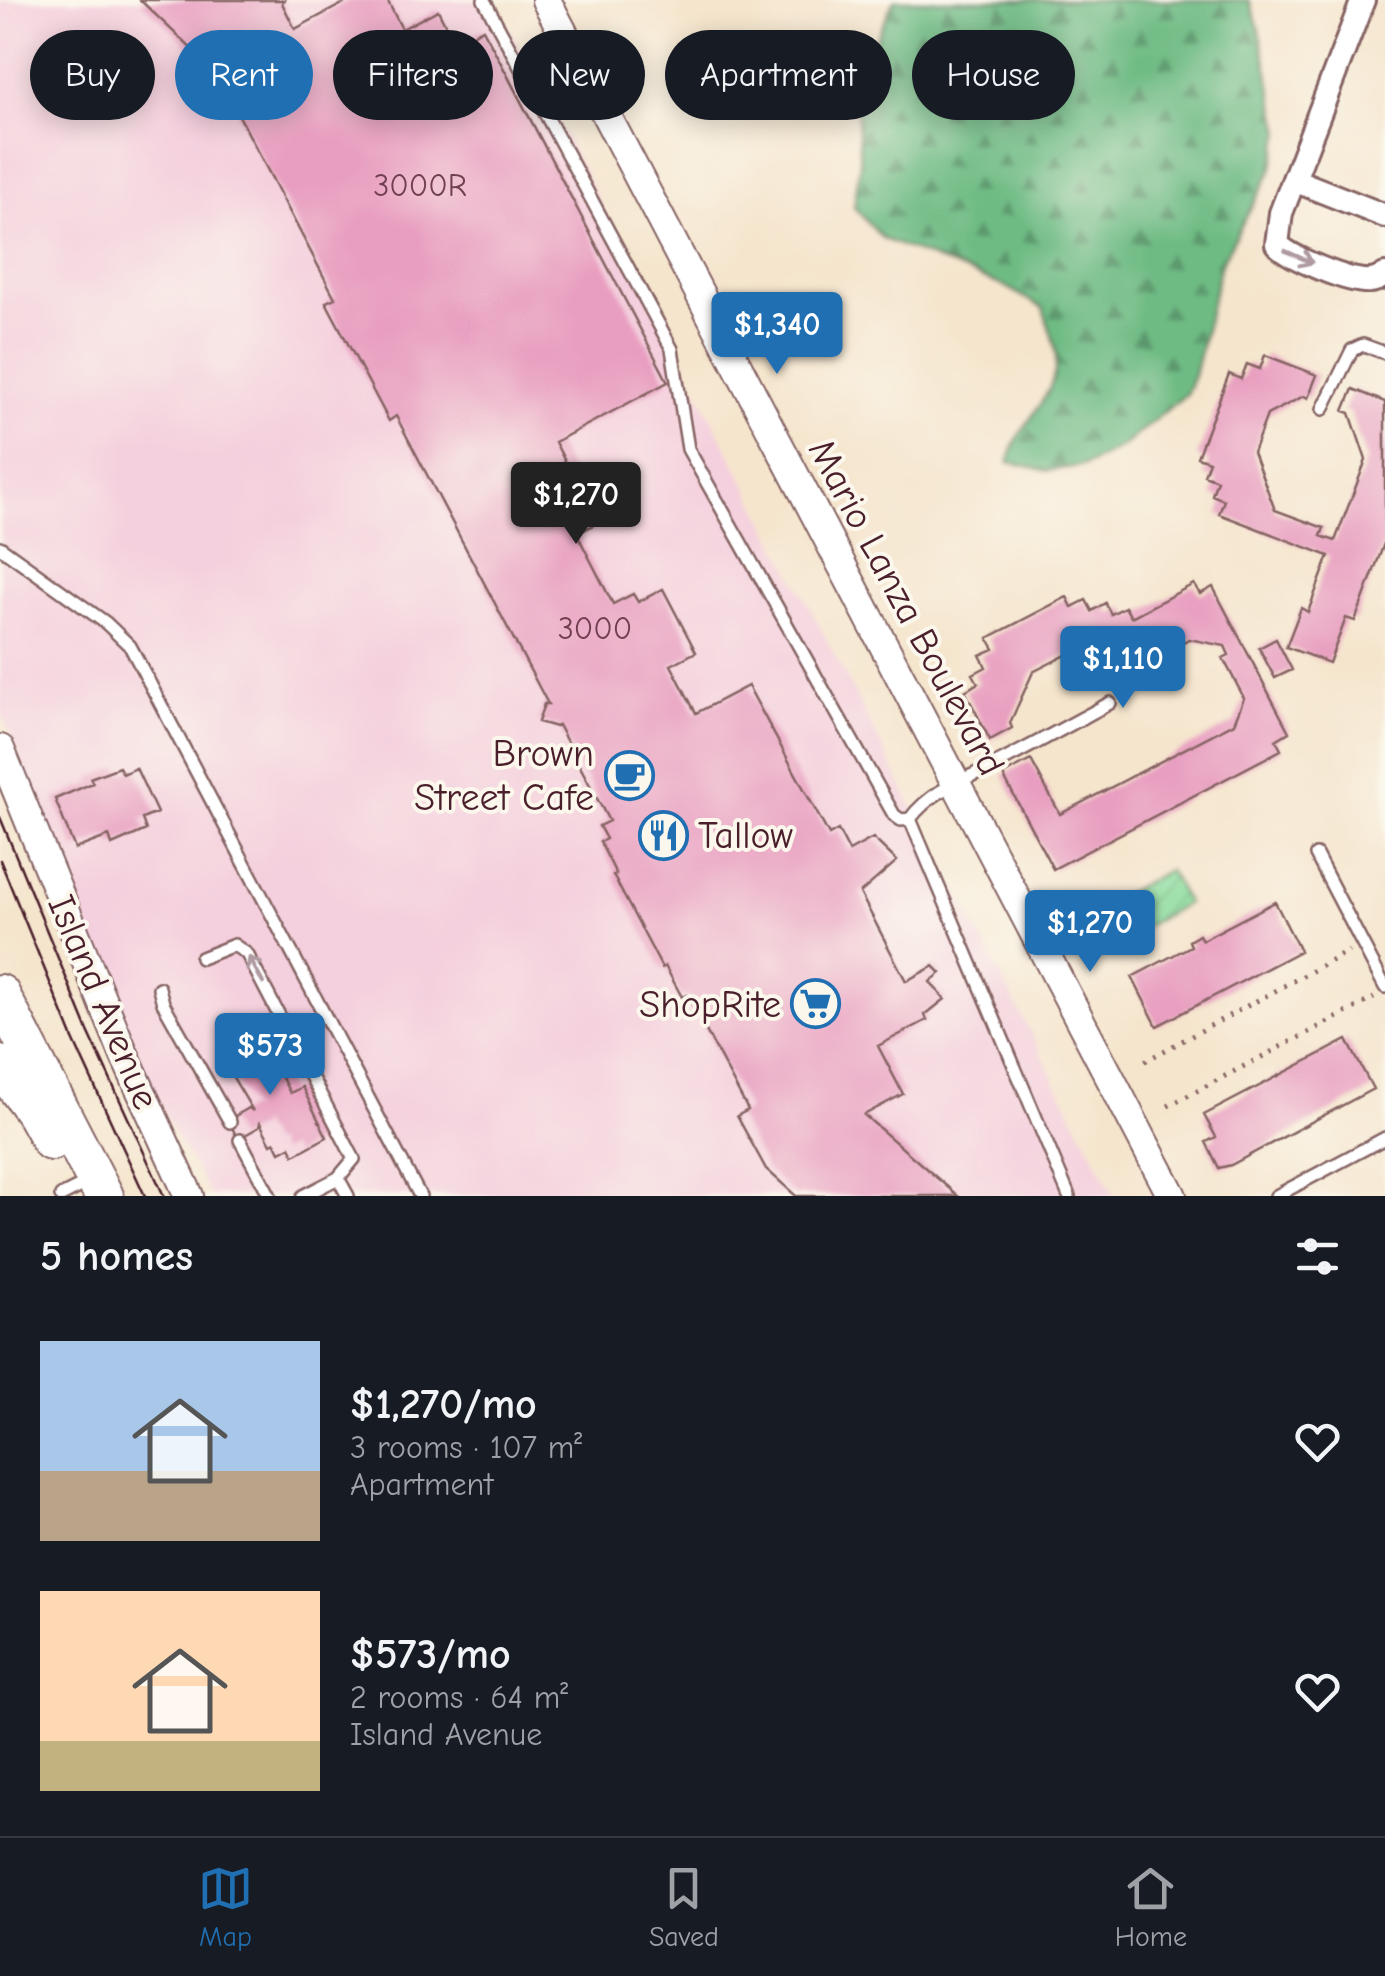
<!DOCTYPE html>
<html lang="en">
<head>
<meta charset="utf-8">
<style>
  :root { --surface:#171b24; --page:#20242c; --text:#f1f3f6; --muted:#9ea1a6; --line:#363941; --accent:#1f6fb2 }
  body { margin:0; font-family:"Comic Neue",sans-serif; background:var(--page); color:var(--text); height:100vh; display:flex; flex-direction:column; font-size:38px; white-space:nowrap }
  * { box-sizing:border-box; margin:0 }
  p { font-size:32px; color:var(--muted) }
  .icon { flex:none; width:55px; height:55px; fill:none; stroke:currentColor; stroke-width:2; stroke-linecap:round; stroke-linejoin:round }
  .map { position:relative; height:1196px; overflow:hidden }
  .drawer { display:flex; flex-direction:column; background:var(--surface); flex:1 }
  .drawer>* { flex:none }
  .top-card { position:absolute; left:30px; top:30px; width:1325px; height:90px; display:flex; gap:20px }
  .price { position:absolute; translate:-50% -85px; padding:0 22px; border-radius:10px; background:var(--accent); color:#fff; font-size:32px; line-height:65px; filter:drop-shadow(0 2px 5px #0008) }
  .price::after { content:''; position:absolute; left:50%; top:60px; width:30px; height:22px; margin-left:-15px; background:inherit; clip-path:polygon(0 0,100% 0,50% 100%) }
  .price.on { background:#222; color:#fff }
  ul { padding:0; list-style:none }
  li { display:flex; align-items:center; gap:30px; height:250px; padding:0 40px }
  li span { display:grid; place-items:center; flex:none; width:280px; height:200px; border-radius:0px; color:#555 }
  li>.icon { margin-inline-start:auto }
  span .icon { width:120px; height:120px; fill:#fffc; stroke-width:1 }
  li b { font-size:42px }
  h2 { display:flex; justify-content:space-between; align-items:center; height:120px; padding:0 40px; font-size:42px }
  .chip { padding:0 35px; border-radius:45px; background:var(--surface); box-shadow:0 5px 25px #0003; font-size:35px; line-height:90px }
  .chip.on { background:var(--accent); color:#fff }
  .tabs { display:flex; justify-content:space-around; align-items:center; height:140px; border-top:2px solid var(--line); background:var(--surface); font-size:28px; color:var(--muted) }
  .tabs a { display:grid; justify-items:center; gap:5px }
  .tabs .on { color:var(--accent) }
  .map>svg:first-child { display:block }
</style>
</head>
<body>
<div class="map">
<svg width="1385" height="1196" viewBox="0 0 1385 1196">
  <defs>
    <pattern id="forest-firs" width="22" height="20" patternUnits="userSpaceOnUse" patternTransform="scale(2.5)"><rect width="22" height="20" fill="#6ebb84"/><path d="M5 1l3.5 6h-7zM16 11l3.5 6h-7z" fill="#5c976c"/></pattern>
    <pattern id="garden-furrows" width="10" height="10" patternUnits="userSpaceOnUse" patternTransform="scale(2.5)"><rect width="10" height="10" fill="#88db9c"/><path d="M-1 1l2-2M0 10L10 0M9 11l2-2" fill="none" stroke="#77bc87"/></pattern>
  </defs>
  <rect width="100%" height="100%" fill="#fbf7ec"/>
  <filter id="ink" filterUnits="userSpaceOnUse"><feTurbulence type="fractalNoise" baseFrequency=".01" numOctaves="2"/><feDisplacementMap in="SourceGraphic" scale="20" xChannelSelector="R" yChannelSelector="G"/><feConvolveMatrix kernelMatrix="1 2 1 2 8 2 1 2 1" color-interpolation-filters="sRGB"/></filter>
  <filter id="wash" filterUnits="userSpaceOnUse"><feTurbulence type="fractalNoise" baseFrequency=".0048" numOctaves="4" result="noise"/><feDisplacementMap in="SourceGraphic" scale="40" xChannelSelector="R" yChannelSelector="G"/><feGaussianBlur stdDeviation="2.25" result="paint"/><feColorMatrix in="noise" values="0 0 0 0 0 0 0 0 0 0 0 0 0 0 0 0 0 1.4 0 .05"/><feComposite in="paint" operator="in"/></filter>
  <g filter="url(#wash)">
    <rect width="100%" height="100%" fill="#f5e5cd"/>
    <path fill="#f4cfdd" d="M 0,0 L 495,0 L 1115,1196 L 211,1196 L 151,1093 L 0,709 Z"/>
    <path fill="url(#forest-firs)" stroke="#5c6d58" stroke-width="2.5" d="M 894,0 L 1249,0 L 1258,25 L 1281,132 L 1272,170 L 1221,263 L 1194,376 L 1186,394 L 1123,446 L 1086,465 L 1047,471 L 1009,462 C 1016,423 1059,399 1056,355 C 1055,340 1047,323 1043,308 L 1006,287 L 883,239 L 854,207 L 860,164 L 856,100 L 866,60 Z"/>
    <path fill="url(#garden-furrows)" stroke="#697d64" stroke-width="2.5" d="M 1169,870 L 1187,903 L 1102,950 L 1083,916 Z"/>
    <g id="blocks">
      <path fill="#e89ec0" d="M 140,0 L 284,0 L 282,3 L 295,29 L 350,0 L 387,0 L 402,29 L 438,10 L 455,44 L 483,29 L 668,382 L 555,442 L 597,523 L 577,534 L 613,604 L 633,594 L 638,602 L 663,589 L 696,652 L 671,665 L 696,713 L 748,686 L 829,835 L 838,830 L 849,851 L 873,838 L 897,861 L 860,893 L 906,981 L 934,966 L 941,973 L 930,982 L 945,999 L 925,1015 L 927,1020 L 878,1046 L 903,1094 L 864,1115 L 958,1196 L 796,1196 L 766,1169 L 737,1116 L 748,1110 L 687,995 L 682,997 L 665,966 L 662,968 L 613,875 L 616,874 L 600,842 L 606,839 L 599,826 L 609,821 L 558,725 L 556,727 L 538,722 L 544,704 L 548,704 L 396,416 L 389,421 L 326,302 L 335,298 L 216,72 Z
        M 1265,355 L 1317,375 L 1308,398 L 1304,396 L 1267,415 L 1253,452 L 1275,510 L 1324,528 L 1321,536 L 1335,541 L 1366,460 L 1350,413 L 1344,411 L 1353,389 L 1385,402 L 1385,541 L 1355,621 L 1346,618 L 1329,663 L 1286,647 L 1301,608 L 1308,612 L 1329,556 L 1219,514 L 1224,500 L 1212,495 L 1217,480 L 1204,475 L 1209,461 L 1197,457 L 1229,374 L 1241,379 L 1247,364 L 1260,369 Z
        M 1194,584 L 1200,594 L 1213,587 L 1289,732 L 1276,740 L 1281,750 L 1053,869 L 1003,775 L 1031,760 L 1060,814 L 1234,723 L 1244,698 L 1223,658 L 1229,655 L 1225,646 L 1189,639 L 1130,670 L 1126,663 L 1070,653 L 1033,672 L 1010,723 L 1012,728 L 990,740 L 965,691 L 978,683 L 973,674 L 986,667 L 980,655 L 994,649 L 988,638 L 1067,597 L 1072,607 L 1086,600 L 1092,611 L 1105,603 L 1111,614 L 1125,607 L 1131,617 Z
        M 1276,639 L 1292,670 L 1275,678 L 1259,648 Z
        M 119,767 L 123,774 L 136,768 L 157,813 L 142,819 L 146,830 L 112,845 L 109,836 L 75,849 L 55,799 L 93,783 L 90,778 Z
        M 1275,902 L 1300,951 L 1157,1026 L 1132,977 L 1191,946 L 1189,941 L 1199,935 L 1202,940 Z
        M 256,1029 L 290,1093 L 302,1087 L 327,1137 L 294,1155 L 290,1147 L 280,1152 L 275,1142 L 271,1144 L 260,1123 L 259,1127 L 238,1139 L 228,1120 L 249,1108 L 253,1111 L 228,1069 L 223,1050 L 236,1044 L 236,1036 Z
        M 1347,1040 L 1373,1089 L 1231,1165 L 1219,1168 L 1206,1142 L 1216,1137 L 1204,1115 Z"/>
    </g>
  </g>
  <g filter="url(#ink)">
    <use href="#blocks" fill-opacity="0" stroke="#866464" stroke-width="2.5"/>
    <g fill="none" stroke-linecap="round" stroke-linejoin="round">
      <defs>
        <path id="service" d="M 484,0 L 672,349 L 688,449 L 894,815 L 901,820 L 910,819
          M 1323,409 L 1352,350 L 1363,345 L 1385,353
          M 0,547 L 106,623 L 130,646 L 420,1196
          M 910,819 L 1069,1196
          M 910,819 C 933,788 967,779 1000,762 C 1037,743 1073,723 1110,703
          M 1316,855 L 1385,987
          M 201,958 L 234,945 L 247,954 L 354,1159 L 338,1178
          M 159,988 L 163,1003 L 230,1122
          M 240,1140 L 270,1196
          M 61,1196 L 77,1188
          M 303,1196 L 338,1178 L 348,1196
          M 1276,1196 L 1385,1138"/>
        <path id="minor" d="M 1363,0 L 1281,213 L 1277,244 C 1290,258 1350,283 1370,281 C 1376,281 1380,278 1385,275
          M 1294,180 L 1385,216"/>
        <path id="tertiary" d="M 546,0 L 1172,1196
          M 0,749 L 124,1054 L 189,1196"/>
        <path id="primary" d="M 0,994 L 104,1196
          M 0,1065 L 36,1114 L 51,1141"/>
      </defs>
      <use href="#service" stroke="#866464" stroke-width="16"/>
      <use href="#minor" stroke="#866464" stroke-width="28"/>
      <use href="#tertiary" stroke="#866464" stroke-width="32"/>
      <use href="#primary" stroke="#866464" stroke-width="42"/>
      <path stroke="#866464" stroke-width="5" stroke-dasharray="2.5 8" stroke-linecap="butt" d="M 1145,1061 L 1349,951
        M 1168,1106 L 1374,998"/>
      <use href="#service" stroke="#fff" stroke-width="11"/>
      <use href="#minor" stroke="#fff" stroke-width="22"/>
      <use href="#tertiary" stroke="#fff" stroke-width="28"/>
      <use href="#primary" stroke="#fff" stroke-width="38"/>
      <path stroke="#4a1f2b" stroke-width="2.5" d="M 0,817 L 88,1031 L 164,1196
        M 0,860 L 73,1039 L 145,1196"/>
    </g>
    <defs><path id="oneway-shaft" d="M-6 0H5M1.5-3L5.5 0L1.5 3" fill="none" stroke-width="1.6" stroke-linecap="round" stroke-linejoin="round" transform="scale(2.5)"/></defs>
    <g stroke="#ae9aa0">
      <use href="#oneway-shaft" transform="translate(1299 257) rotate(24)"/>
      <use href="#oneway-shaft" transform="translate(256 970) rotate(-118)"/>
    </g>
  </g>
  <defs>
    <symbol id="cafe-ring" viewBox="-11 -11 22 22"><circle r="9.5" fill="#fbf7ec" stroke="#1f6fb2" stroke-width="1.5"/><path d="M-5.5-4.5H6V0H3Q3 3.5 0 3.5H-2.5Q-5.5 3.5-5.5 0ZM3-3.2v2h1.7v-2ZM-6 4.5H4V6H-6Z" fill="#1f6fb2"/></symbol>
    <symbol id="restaurant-ring" viewBox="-11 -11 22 22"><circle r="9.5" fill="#fbf7ec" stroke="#1f6fb2" stroke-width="1.5"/><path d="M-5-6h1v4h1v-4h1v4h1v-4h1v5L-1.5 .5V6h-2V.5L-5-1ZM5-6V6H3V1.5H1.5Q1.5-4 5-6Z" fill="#1f6fb2"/></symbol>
    <symbol id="supermarket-ring" viewBox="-11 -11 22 22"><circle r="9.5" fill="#fbf7ec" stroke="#1f6fb2" stroke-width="1.5"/><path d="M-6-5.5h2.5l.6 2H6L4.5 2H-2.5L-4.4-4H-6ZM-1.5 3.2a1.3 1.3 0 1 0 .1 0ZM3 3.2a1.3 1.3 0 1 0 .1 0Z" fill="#1f6fb2"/></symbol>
  </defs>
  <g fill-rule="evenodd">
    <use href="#cafe-ring" x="602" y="748" width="55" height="55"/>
    <use href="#restaurant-ring" x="636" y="808" width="55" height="55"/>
    <use href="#supermarket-ring" x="788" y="976" width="55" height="55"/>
  </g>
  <g text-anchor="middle" stroke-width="8" stroke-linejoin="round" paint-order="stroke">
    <g font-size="32" fill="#723f50">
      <text x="420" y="196">3000R</text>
      <text x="595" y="639">3000</text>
    </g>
    <g font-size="38" fill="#4a1f2b" stroke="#fbf7ec">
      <text transform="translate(907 607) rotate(62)" y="13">Mario Lanza Boulevard</text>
      <text transform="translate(104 1002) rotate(67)" y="13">Island Avenue</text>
    </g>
    <g font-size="38" fill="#4a1f2b" stroke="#fbf7ec" text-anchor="end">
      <text x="594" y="766">Brown<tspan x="594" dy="44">Street Cafe</tspan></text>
      <text x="698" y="848" text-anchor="start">Tallow</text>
      <text x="781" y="1017">ShopRite</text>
    </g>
  </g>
</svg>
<b class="price" style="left:777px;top:377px">$1,340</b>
<b class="price on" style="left:576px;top:547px">$1,270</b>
<b class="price" style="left:1123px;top:711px">$1,110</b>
<b class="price" style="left:1090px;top:975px">$1,270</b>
<b class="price" style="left:270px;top:1098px">$573</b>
<div class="top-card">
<a class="chip">Buy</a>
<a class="chip on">Rent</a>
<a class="chip">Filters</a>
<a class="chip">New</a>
<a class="chip">Apartment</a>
<a class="chip">House</a>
</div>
</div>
<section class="drawer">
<h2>5 homes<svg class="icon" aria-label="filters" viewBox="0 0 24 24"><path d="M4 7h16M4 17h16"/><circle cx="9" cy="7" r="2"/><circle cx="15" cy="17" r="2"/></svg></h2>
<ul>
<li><span style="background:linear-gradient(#a9c7e8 65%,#b9a48a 0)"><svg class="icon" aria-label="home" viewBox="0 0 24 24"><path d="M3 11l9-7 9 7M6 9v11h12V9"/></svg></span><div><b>$1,270/mo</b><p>3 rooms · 107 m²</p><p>Apartment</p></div><svg class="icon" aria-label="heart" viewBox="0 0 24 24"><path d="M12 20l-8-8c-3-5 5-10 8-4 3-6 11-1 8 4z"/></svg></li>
<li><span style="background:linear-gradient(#ffd9b3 75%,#c2b280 0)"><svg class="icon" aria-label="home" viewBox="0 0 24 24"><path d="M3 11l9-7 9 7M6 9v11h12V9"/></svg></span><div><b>$573/mo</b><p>2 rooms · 64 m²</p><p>Island Avenue</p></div><svg class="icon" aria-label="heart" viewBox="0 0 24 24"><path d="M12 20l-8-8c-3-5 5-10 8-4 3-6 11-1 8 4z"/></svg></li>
</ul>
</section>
<nav class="tabs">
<a class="on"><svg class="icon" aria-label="map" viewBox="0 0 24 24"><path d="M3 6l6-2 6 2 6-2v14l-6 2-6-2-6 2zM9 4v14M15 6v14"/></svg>Map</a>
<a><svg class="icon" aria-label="saved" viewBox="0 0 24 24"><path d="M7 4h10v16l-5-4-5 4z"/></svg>Saved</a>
<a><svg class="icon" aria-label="home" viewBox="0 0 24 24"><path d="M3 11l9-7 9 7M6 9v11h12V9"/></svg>Home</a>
</nav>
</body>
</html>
